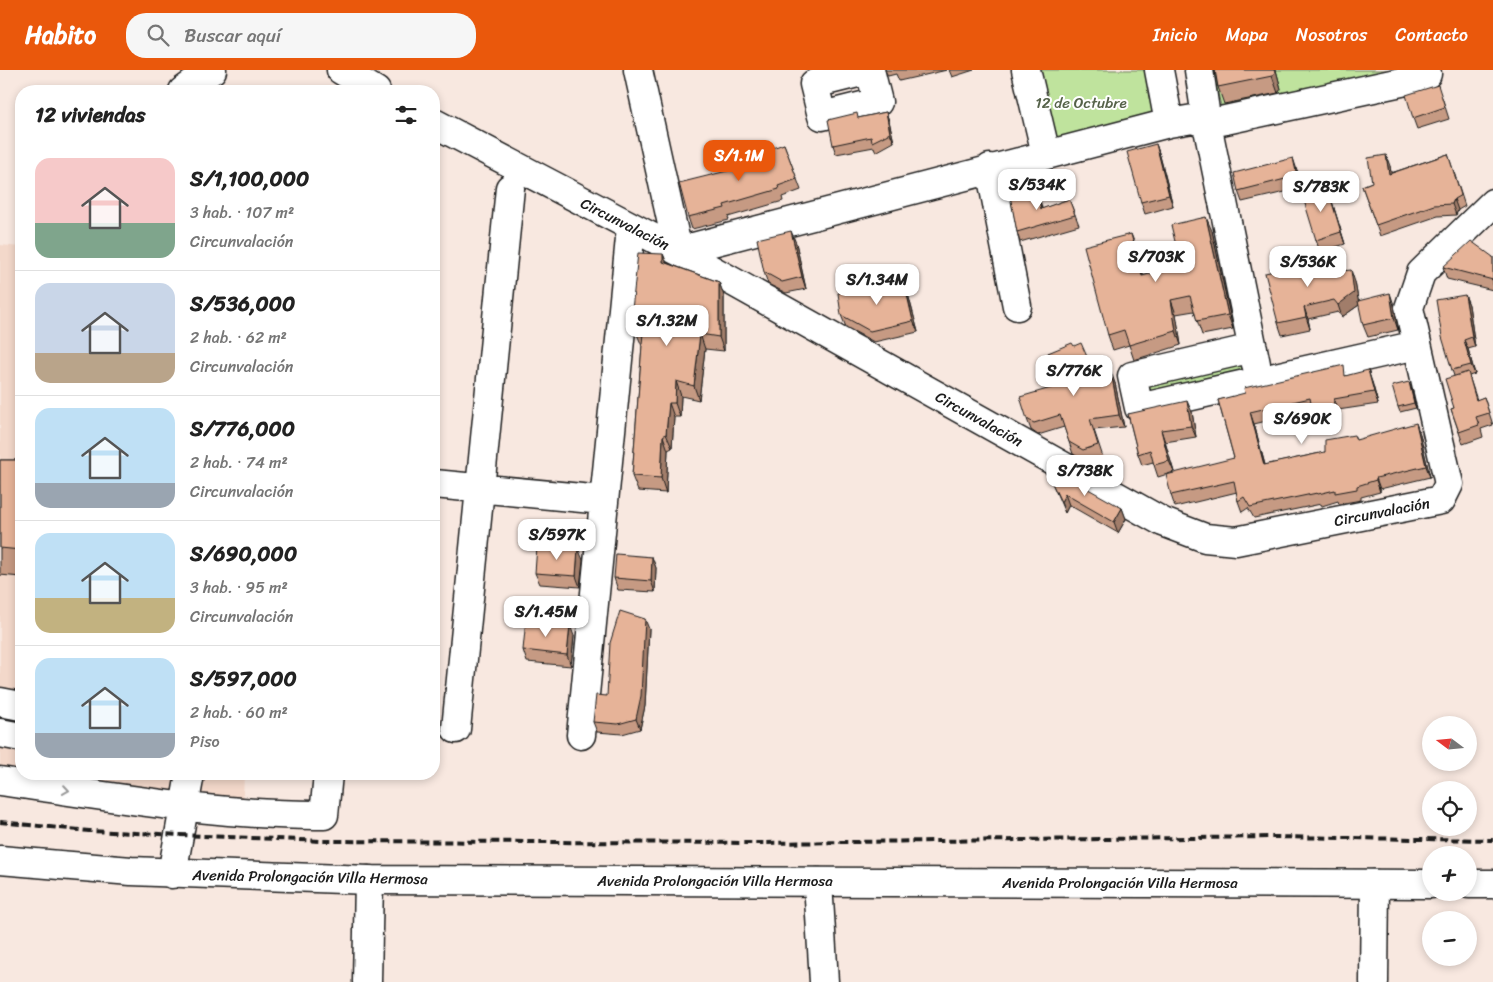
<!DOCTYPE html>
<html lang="es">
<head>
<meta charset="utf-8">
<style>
  :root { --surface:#fff; --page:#f6f6f6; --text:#222; --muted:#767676; --line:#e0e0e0; --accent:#ea580c }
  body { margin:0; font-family:Sriracha,sans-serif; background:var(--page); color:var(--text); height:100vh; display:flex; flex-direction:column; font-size:19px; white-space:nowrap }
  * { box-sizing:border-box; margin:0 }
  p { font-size:16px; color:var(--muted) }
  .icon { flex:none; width:28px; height:28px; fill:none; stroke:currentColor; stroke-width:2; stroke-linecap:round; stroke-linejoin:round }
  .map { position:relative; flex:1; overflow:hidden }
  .details { position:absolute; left:15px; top:15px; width:425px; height:695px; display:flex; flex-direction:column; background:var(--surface); border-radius:20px; box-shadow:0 2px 8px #0003 }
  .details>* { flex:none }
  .needle { width:32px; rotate:286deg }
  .controls { position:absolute; left:1422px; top:646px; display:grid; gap:10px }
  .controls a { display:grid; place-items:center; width:55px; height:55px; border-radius:50%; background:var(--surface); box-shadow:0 2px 8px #0003; font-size:25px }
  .price { position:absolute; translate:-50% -42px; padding:0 11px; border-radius:10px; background:#fff; color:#222; font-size:16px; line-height:32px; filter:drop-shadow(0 1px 2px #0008) }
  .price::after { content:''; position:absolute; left:50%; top:30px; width:15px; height:11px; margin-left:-8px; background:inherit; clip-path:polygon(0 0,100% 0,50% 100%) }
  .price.active { background:var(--accent); color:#fff }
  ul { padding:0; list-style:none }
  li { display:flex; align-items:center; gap:15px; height:125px; padding:0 20px }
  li+li { border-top:1px solid var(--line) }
  li span { display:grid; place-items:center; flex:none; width:140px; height:100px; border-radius:15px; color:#555 }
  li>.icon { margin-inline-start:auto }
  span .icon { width:60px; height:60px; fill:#fffc; stroke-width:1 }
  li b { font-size:21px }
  h2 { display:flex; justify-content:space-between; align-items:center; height:60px; padding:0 20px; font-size:21px }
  header { display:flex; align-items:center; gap:30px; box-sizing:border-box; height:70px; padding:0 25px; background:var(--accent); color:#fff }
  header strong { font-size:24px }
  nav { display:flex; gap:28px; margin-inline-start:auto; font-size:18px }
  .search { width:350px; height:45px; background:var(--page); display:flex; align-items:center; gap:12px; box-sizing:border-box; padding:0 18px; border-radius:20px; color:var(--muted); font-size:19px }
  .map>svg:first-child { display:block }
</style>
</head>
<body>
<header>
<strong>Habito</strong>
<div class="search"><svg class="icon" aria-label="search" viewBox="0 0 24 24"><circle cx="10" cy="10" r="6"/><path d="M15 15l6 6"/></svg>Buscar aquí</div>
<nav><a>Inicio</a><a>Mapa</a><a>Nosotros</a><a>Contacto</a></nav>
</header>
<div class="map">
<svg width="1493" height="912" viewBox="0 0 1493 912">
  <rect width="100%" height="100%" fill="#f8e8e0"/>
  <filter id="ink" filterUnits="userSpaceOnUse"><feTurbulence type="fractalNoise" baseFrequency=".02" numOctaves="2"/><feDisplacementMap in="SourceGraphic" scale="10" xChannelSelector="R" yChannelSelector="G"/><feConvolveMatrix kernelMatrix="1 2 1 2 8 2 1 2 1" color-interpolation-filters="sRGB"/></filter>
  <g filter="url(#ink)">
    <path fill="#f3d8ca" d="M 0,175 L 21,177 L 21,704 L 244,704 L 243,730 L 0,709 Z"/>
    <path fill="#bfe39d" stroke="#6e805c" d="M 1039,0 L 1152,0 L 1161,45 L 1054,73 Z
      M 1212,0 L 1415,0 L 1224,47 Z
      M 1240,290 L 1243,304 L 1150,326 L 1147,312 Z"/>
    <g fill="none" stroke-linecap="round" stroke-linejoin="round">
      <defs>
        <path id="minor" d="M 341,0 L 376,21
          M 638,0 L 678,181
          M 870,0 L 814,14 L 822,46 L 878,32 L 870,0
          M 1026,0 L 1046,84
          M 1159,0 L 1169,53
          M 1199,0 L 1207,54 L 1256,294
          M 183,21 L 212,0
          M 434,53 L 678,181 L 1163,452 L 1205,468 L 1236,471 L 1441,430 L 1449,414 L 1409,238 L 1421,203 L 1493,133
          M 990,98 L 1017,236
          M 678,181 L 1169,53 L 1193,49 L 1207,54 L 1415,9 L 1427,4 L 1426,0
          M 1253,278 L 1132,306 L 1139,338 L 1417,275
          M 434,414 L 603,430
          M 0,632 L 21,636
          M 456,659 L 510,118
          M 0,663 L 21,667
          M 581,665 L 631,158
          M 0,711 C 108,726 215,746 324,745 L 328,704
          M 172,804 L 190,704
          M 818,812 L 824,912
          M 367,912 L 369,810
          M 1374,912 L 1375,814"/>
        <path id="major" d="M 0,790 L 131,801 L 369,810 L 1431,814
          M 1469,814 L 1493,814"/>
      </defs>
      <use href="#minor" stroke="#1c1c1c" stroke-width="31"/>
      <use href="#major" stroke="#1c1c1c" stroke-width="31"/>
      <use href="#minor" stroke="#fff" stroke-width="28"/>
      <use href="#major" stroke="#fff" stroke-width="28"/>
      <path stroke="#1c1c1c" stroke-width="4" stroke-dasharray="8 4" stroke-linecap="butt" d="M 0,752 L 89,761 L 322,771 L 764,773 L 1274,767 L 1493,770"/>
    </g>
    <path fill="#c69a83" stroke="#1c1c1c" d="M 885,0 L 947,0 L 899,11 L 896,4 L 888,6 Z
      M 949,0 L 974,0 L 952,7 Z
      M 1215,0 L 1276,0 L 1281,19 L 1278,23 L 1224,34 L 1218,17 Z
      M 1442,27 L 1449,49 L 1417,59 L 1413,48 Z
      M 886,42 L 889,51 L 894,72 L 876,82 L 874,77 L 836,84 L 833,75 L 858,48 Z
      M 784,74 L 801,120 L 782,127 L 783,131 L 728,147 L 729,150 L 692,159 L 688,147 L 739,98 Z
      M 1156,74 L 1160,86 L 1173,136 L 1145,144 L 1141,132 Z
      M 1448,84 L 1465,136 L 1458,140 L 1456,145 L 1438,146 L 1380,166 L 1362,116 L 1372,112 L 1390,96 L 1391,103 Z
      M 1297,100 L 1302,118 L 1242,132 L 1238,121 Z
      M 1327,116 L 1345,174 L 1320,182 L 1316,170 Z
      M 1036,120 L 1042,139 L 1069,129 L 1079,155 L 1020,172 L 1017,162 Z
      M 1212,161 L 1233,259 L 1202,265 L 1194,241 L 1176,244 L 1181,275 L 1134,290 L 1129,275 L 1113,280 L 1108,265 L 1137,179 L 1143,206 L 1181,196 Z
      M 796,173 L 806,219 L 786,223 L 768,214 L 764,202 Z
      M 663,184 L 667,193 L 719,212 L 724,226 L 724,281 L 705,279 L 699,330 L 681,326 L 680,347 L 674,347 L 672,378 L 668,380 L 666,423 L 638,421 L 632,406 L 642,276 L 636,262 L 637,254 L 632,240 Z
      M 1493,187 L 1493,220 L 1447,209 L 1443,197 Z
      M 1342,201 L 1355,212 L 1359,235 L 1342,247 L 1338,242 L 1308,249 L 1310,259 L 1282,265 L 1278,253 Z
      M 904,212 L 908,224 L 918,262 L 874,272 L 846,257 L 841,245 Z
      M 1465,225 L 1469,235 L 1475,277 L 1468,279 L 1475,304 L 1469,306 L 1477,330 L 1484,327 L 1493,355 L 1481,359 L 1483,367 L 1463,374 L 1451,339 L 1454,338 L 1454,306 L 1452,300 Z
      M 1394,235 L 1398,260 L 1368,267 L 1363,255 Z
      M 1074,276 L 1095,305 L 1115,313 L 1124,357 L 1094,360 L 1103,387 L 1087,392 L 1073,384 L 1064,357 L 1038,365 L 1031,360 L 1027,349 L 1061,315 L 1048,283 Z
      M 1347,306 L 1372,312 L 1378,334 L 1338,340 L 1337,353 L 1317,356 L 1312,340 L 1254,354 L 1265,395 L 1325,382 L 1356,370 L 1420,364 L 1430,407 L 1380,419 L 1380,422 L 1361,427 L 1361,430 L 1339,434 L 1338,431 L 1322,436 L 1321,434 L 1254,448 L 1248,438 L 1242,442 L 1238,431 L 1237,422 L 1175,437 L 1171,425 L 1234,388 L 1218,330 Z
      M 1411,317 L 1416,338 L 1400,342 L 1398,337 Z
      M 1192,342 L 1196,367 L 1165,372 L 1174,402 L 1158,407 L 1153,392 L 1142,395 L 1138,384 L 1128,344 Z
      M 0,390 L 21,390 L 21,507 L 0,505 Z
      M 1052,413 L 1122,438 L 1126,449 L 1118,463 L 1069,435 L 1065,443 Z
      M 652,487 L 656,498 L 655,522 L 618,520 L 614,508 Z
      M 583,490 L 580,517 L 540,514 L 535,503 Z
      M 649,559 L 645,636 L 640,659 L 622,664 L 597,662 L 593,652 L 607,626 Z
      M 574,566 L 571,596 L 527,592 L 523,580 Z"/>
    <path fill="#a17d6a" stroke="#1c1c1c" d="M 1274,0 L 1276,0 L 1281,19 L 1278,23 L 1272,6 Z
      M 886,42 L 889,51 L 894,72 L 890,63 Z
      M 1156,74 L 1160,86 L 1173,136 L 1169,125 Z
      M 1386,85 L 1390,96 L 1393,115 L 1389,104 Z
      M 1293,88 L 1297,100 L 1302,118 L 1297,106 Z
      M 1327,116 L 1331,128 L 1345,174 L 1341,162 Z
      M 1036,120 L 1040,130 L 1045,150 L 1041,139 Z
      M 1454,129 L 1458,140 L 1456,145 L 1452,134 Z
      M 1206,147 L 1212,161 L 1233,259 L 1228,245 Z
      M 791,161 L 796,173 L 806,219 L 802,207 Z
      M 1131,164 L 1137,179 L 1147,221 L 1142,206 Z
      M 663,184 L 669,199 L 663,192 Z
      M 1351,200 L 1355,212 L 1359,235 L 1342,247 L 1338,235 Z
      M 719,212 L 724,226 L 724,281 L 719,267 Z
      M 904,212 L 908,224 L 918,262 L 913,251 Z
      M 1390,223 L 1394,235 L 1398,260 L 1394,248 Z
      M 1465,225 L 1469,235 L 1475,277 L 1472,267 Z
      M 1171,230 L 1176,244 L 1181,275 L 1176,261 Z
      M 1304,237 L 1308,249 L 1310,259 L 1306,247 Z
      M 700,264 L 705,279 L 699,330 L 694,316 Z
      M 1464,270 L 1468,279 L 1475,304 L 1471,295 Z
      M 1368,300 L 1372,312 L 1378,334 L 1374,322 Z
      M 1111,302 L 1115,313 L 1124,357 L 1119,345 Z
      M 676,311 L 681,326 L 680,347 L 675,333 Z
      M 1409,312 L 1411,317 L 1416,338 L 1414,333 Z
      M 1334,329 L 1338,340 L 1337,353 L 1333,341 Z
      M 1187,331 L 1192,342 L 1196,367 L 1191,356 Z
      M 669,333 L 674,347 L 672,378 L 666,364 Z
      M 1250,342 L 1254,354 L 1268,406 L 1264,395 Z
      M 1416,353 L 1420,364 L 1430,407 L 1426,396 Z
      M 1161,360 L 1165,372 L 1174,402 L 1169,391 Z
      M 663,366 L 668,380 L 666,423 L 661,408 Z
      M 1376,408 L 1380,419 L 1380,422 L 1376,410 Z
      M 1065,424 L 1069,435 L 1065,443 L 1061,432 Z
      M 1122,438 L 1126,449 L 1118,463 L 1114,452 Z
      M 578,478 L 583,490 L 580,517 L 576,506 Z
      M 652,487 L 656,498 L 655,522 L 651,511 Z
      M 645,549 L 649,559 L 645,636 L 640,659 L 636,649 Z
      M 570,555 L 574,566 L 571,596 L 567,585 Z"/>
    <path fill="#e6b398" stroke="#1c1c1c" d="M 1215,0 L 1274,0 L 1275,2 L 1272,6 L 1218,17 Z
      M 1438,15 L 1445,37 L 1413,48 L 1406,25 Z
      M 886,42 L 890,63 L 872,72 L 871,67 L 833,75 L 828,50 L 857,43 L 858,48 Z
      M 784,74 L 797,109 L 778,116 L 779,119 L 724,135 L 725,138 L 688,147 L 679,113 L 739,98 L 737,90 Z
      M 1156,74 L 1169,125 L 1141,132 L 1127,82 Z
      M 1448,84 L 1461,125 L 1454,129 L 1452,134 L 1434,135 L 1376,155 L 1362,116 L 1372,112 L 1368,88 L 1386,85 L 1389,104 Z
      M 1293,88 L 1297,106 L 1238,121 L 1234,103 Z
      M 1327,116 L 1341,162 L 1316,170 L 1302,124 Z
      M 1036,120 L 1041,139 L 1069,129 L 1075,145 L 1017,162 L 1010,126 Z
      M 1206,147 L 1228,245 L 1197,251 L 1190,226 L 1171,230 L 1176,261 L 1129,275 L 1124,260 L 1108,265 L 1084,176 L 1131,164 L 1142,206 L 1181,196 L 1171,155 Z
      M 791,161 L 802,207 L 782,212 L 764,202 L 757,169 Z
      M 1471,171 L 1493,187 L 1493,210 L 1443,197 Z
      M 638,183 L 663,184 L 663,192 L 719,212 L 719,267 L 700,264 L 694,316 L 676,311 L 675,333 L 669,333 L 666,364 L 663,366 L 661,408 L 632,406 L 643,262 L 636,262 L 638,241 L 632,240 Z
      M 1335,188 L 1342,201 L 1351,200 L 1354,223 L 1338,235 L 1334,230 L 1304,237 L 1306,247 L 1278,253 L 1265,203 Z
      M 904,212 L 913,251 L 870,261 L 841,245 L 838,223 Z
      M 1390,223 L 1394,248 L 1363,255 L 1358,231 Z
      M 1465,225 L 1472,267 L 1464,270 L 1471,295 L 1452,300 L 1442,267 L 1436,230 Z
      M 1072,273 L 1074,276 L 1081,273 L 1095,305 L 1111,302 L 1119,345 L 1090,349 L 1098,375 L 1083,380 L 1069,372 L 1060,345 L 1034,353 L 1027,349 L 1020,327 L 1061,315 L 1048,283 Z
      M 1344,295 L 1345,306 L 1368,300 L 1374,322 L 1334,329 L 1333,341 L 1313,344 L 1310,328 L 1250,342 L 1264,395 L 1325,382 L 1325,370 L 1354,365 L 1356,370 L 1416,353 L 1426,396 L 1376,408 L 1376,410 L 1357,416 L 1357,419 L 1335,423 L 1335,420 L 1318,424 L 1317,423 L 1250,437 L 1244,427 L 1238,431 L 1234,411 L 1171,425 L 1166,405 L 1234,388 L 1218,330 L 1245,323 L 1244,318 Z
      M 1468,302 L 1476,330 L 1484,327 L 1489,343 L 1476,347 L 1479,355 L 1459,362 L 1451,339 L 1454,338 L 1445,309 Z
      M 1409,312 L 1414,333 L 1398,337 L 1392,316 Z
      M 1187,331 L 1191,356 L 1161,360 L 1169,391 L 1154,395 L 1150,380 L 1138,384 L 1128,344 Z
      M 0,390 L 21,390 L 21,480 L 0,478 Z
      M 1058,402 L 1122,438 L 1114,452 L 1065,424 L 1061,432 L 1052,413 Z
      M 537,476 L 578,478 L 576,506 L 535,503 Z
      M 616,484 L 652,487 L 651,511 L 614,508 Z
      M 620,541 L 645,549 L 641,626 L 636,649 L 618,654 L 593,652 L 596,625 L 607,626 L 610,573 Z
      M 526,550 L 570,555 L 567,585 L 523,580 Z"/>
    <defs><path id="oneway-chevron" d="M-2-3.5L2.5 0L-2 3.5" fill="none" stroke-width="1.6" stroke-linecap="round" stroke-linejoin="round" transform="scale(1.25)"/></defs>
    <use stroke="#999" href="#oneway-chevron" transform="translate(66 720) rotate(8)"/>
  </g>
  <g text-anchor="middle" stroke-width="4" stroke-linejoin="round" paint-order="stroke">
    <g font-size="15" fill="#556249" stroke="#fff">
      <text x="1081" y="38">12 de Octubre</text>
    </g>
    <g font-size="15" fill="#1c1c1c" stroke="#fff">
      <text transform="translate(625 154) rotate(27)" y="5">Circunvalación</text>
      <text transform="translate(979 349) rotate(29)" y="5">Circunvalación</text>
      <text transform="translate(1382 442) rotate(-11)" y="5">Circunvalación</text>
      <text transform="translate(310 807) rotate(1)" y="5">Avenida Prolongación Villa Hermosa</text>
      <text x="715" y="816">Avenida Prolongación Villa Hermosa</text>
      <text x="1120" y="818">Avenida Prolongación Villa Hermosa</text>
    </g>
  </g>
</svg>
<div class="controls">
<a><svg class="needle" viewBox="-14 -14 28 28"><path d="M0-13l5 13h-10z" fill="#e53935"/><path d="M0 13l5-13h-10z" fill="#767676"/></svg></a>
<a><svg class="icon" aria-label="locate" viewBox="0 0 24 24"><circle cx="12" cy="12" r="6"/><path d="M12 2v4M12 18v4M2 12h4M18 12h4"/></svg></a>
<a>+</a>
<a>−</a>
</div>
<b class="price active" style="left:739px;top:112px">S/1.1M</b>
<b class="price" style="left:1037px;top:141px">S/534K</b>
<b class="price" style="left:1321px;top:143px">S/783K</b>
<b class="price" style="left:1156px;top:213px">S/703K</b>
<b class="price" style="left:1308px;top:218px">S/536K</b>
<b class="price" style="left:877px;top:236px">S/1.34M</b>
<b class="price" style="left:667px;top:277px">S/1.32M</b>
<b class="price" style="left:1074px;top:327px">S/776K</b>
<b class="price" style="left:1302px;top:375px">S/690K</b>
<b class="price" style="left:1085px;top:427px">S/738K</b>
<b class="price" style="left:557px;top:491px">S/597K</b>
<b class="price" style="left:546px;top:568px">S/1.45M</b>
<section class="details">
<h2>12 viviendas<svg class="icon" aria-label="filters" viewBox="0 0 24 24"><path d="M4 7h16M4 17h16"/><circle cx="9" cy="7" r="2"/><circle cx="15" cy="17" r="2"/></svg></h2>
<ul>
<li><span style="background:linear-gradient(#f6c9c9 65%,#7fa58c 0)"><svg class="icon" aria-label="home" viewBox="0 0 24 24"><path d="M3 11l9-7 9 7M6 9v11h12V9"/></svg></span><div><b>S/1,100,000</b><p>3 hab. · 107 m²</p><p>Circunvalación</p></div></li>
<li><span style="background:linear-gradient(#c9d6e8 70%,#b9a48a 0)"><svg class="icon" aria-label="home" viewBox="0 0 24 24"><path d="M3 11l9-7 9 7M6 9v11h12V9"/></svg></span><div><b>S/536,000</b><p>2 hab. · 62 m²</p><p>Circunvalación</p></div></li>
<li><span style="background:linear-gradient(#bfe0f5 75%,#9aa5b1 0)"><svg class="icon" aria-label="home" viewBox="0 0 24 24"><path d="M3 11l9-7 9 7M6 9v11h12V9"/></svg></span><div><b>S/776,000</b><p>2 hab. · 74 m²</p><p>Circunvalación</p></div></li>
<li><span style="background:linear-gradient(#bfe0f5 65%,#c2b280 0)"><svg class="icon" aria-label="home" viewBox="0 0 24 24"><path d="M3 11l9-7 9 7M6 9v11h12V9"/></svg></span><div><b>S/690,000</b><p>3 hab. · 95 m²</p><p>Circunvalación</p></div></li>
<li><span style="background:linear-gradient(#bfe0f5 75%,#9aa5b1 0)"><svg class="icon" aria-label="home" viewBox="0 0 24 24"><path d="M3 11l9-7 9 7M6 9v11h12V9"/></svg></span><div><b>S/597,000</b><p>2 hab. · 60 m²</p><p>Piso</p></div></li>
</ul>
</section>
</div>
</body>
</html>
